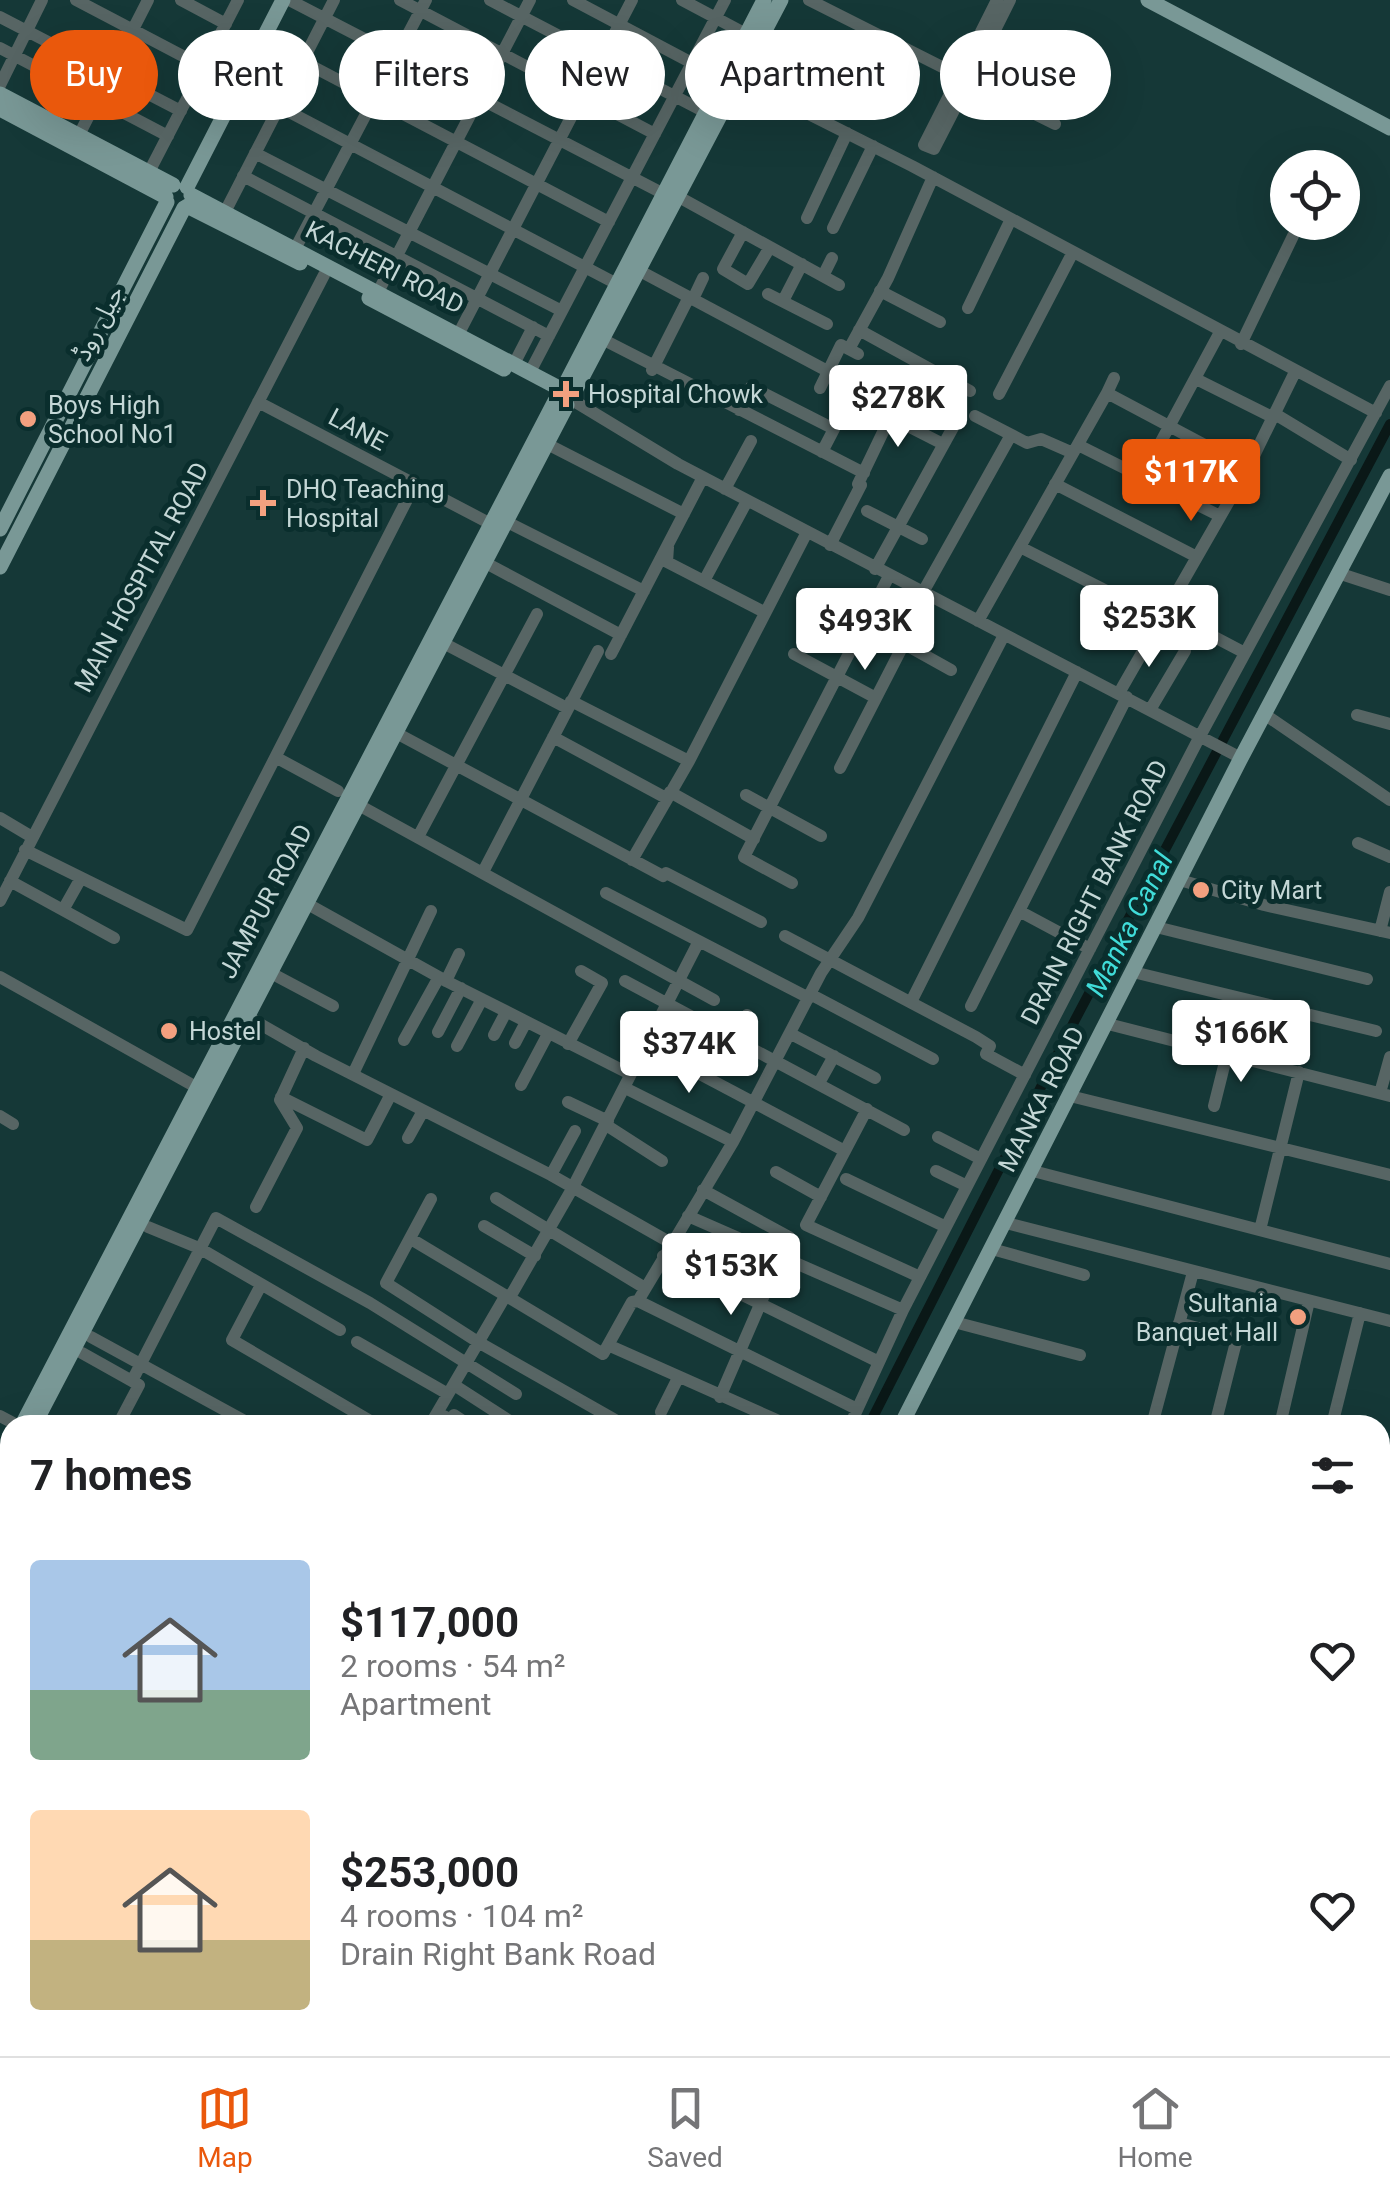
<!DOCTYPE html>
<html lang="en">
<head>
<meta charset="utf-8">
<style>
  :root { --surface:#fff; --page:#f6f6f6; --text:#202124; --muted:#757577; --line:#e0e0e0; --accent:#ea580c }
  body { margin:0; font-family:Roboto,"Noto Sans Arabic",sans-serif; background:var(--page); color:var(--text); height:100vh; display:flex; flex-direction:column; font-size:38px; white-space:nowrap }
  * { box-sizing:border-box; margin:0 }
  p { font-size:32px; color:var(--muted) }
  .icon { flex:none; width:55px; height:55px; fill:none; stroke:currentColor; stroke-width:2; stroke-linecap:round; stroke-linejoin:round }
  .map { position:relative; flex:1; overflow:hidden }
  .sheet { position:absolute; left:0px; top:1415px; width:1390px; height:642px; display:flex; flex-direction:column; background:var(--surface); border-radius:30px 30px 0 0; box-shadow:0 10px 40px #0002 }
  .sheet>* { flex:none }
  .hud { position:absolute; left:30px; top:30px; width:1330px; height:90px; display:flex; gap:20px }
  .controls { position:absolute; left:1270px; top:150px; display:grid; gap:20px }
  .controls a { display:grid; place-items:center; width:90px; height:90px; border-radius:50%; background:var(--surface); box-shadow:0 10px 40px #0002; font-size:50px }
  .price { position:absolute; translate:-50% -85px; padding:0 22px; border-radius:10px; background:#fff; color:#222; font-size:32px; line-height:65px; filter:drop-shadow(0 2px 5px #0008) }
  .price::after { content:''; position:absolute; left:50%; top:60px; width:30px; height:22px; margin-left:-15px; background:inherit; clip-path:polygon(0 0,100% 0,50% 100%) }
  .price.current { background:var(--accent); color:#fff }
  ul { padding:0; list-style:none }
  li { display:flex; align-items:center; gap:30px; height:250px; padding:0 30px }
  li span { display:grid; place-items:center; flex:none; width:280px; height:200px; border-radius:10px; color:#555 }
  li>.icon { margin-inline-start:auto }
  span .icon { width:120px; height:120px; fill:#fffc; stroke-width:1 }
  li b { font-size:42px }
  h2 { display:flex; justify-content:space-between; align-items:center; height:120px; padding:0 30px; font-size:42px }
  .pill { padding:0 35px; border-radius:45px; background:var(--surface); box-shadow:0 10px 40px #0002; font-size:35px; line-height:90px }
  .pill.current { background:var(--accent); color:#fff }
  .menu { display:flex; justify-content:space-around; align-items:center; height:140px; border-top:2px solid var(--line); background:var(--surface); font-size:28px; color:var(--muted) }
  .menu a { display:grid; justify-items:center; gap:5px }
  .menu .current { color:var(--accent) }
  .map>svg:first-child { display:block }
</style>
</head>
<body>
<div class="map">
<svg width="1390" height="2056" viewBox="0 0 1390 2056">
  <rect width="100%" height="100%" fill="#153837"/>
  <g fill="none" stroke-linecap="round" stroke-linejoin="round">
    <path stroke="#0a1817" stroke-width="10" d="M 869,1425 L 1075,1020 L 1390,424
      M 543,2056 L 548,2048"/>
    <path stroke="#576564" stroke-width="12" d="M 76,0 L 617,284
      M 181,0 L 226,24
      M 289,0 L 664,194
      M 400,0 L 655,134
      M 490,0 L 705,112
      M 573,0 L 692,63
      M 682,0 L 746,34
      M 809,0 L 954,73
      M 0,17 L 181,111
      M 0,48 L 168,136
      M 302,61 L 609,222
      M 963,68 L 997,0
      M 739,79 L 912,166 L 1376,413
      M 970,80 L 1010,0
      M 969,81 L 1055,124
      M 956,82 L 924,145 L 934,149 L 969,81
      M 0,85 L 42,0
      M 79,135 L 148,0
      M 255,153 L 562,311
      M 149,172 L 238,0
      M 243,176 L 549,336
      M 677,196 L 839,285
      M 225,212 L 334,0
      M 807,218 L 847,133
      M 833,228 L 873,146
      M 743,232 L 723,269 L 748,284 L 770,247
      M 295,249 L 426,0
      M 638,270 L 895,407 L 858,484 L 861,485 L 830,545
      M 823,276 L 832,258
      M 880,291 L 940,322
      M 378,292 L 530,0
      M 768,294 L 827,324
      M 693,299 L 703,278
      M 783,301 L 802,264
      M 968,308 L 1011,219
      M 859,330 L 970,391
      M 459,333 L 632,0
      M 602,339 L 864,473
      M 1241,344 L 1293,236
      M 849,349 L 888,278 L 933,177
      M 514,364 L 533,327
      M 652,370 L 689,297
      M 530,372 L 725,0
      M 1196,379 L 1274,418
      M 820,388 L 841,345 L 858,354
      M 1107,393 L 1114,378
      M 999,394 L 1073,252
      M 574,401 L 678,464 L 1241,758
      M 258,402 L 489,523 L 511,524 L 644,591
      M 739,410 L 751,387 L 834,429 L 822,452
      M 1275,414 L 1351,460
      M 975,416 L 1027,443 L 1041,439 L 1073,453
      M 890,417 L 943,444
      M 1078,445 L 1220,516
      M 551,446 L 684,514
      M 1143,475 L 1220,332
      M 1055,484 L 1197,557
      M 725,489 L 751,441
      M 867,511 L 922,539
      M 668,547 L 667,562 L 764,612
      M 1020,547 L 1162,619
      M 484,562 L 621,635
      M 875,569 L 956,422
      M 1338,573 L 1390,590
      M 704,581 L 747,501
      M 922,594 L 1011,435
      M 978,621 L 1107,393 L 1248,468
      M 865,622 L 951,670
      M 1205,632 L 1245,653
      M 447,645 L 567,708
      M 611,654 L 703,477
      M 794,654 L 876,698
      M 1119,693 L 1248,468 L 1295,372
      M 571,701 L 689,761
      M 1150,710 L 1185,651
      M 1264,714 L 1390,800
      M 1357,715 L 1390,724
      M 400,735 L 663,876 L 666,873 L 761,922
      M 553,737 L 666,798
      M 277,758 L 338,791
      M 840,768 L 928,597
      M 670,792 L 754,839
      M 746,795 L 821,836
      M 364,808 L 714,1000
      M 0,818 L 32,837
      M 418,837 L 537,614
      M 1358,843 L 1390,857
      M 25,850 L 187,930 L 415,484
      M 632,860 L 689,761 L 807,532
      M 483,872 L 598,651
      M 1180,880 L 1264,905 L 1390,933
      M 10,881 L 114,938
      M 792,883 L 744,857 L 889,576
      M 606,893 L 809,998
      M 0,901 L 324,275
      M 313,907 L 446,981 L 630,1074
      M 63,910 L 81,878
      M 1019,911 L 1090,949
      M 1156,927 L 1367,979
      M 1380,931 L 1390,892
      M 785,936 L 976,1037 L 990,1046 L 986,1054 L 1025,1075
      M 269,972 L 333,1006
      M 1133,972 L 1376,1031
      M 0,977 L 196,1087
      M 446,981 L 459,954
      M 625,981 L 904,1130
      M 810,994 L 933,1059
      M 911,1002 L 1077,672
      M 971,1006 L 1127,697
      M 246,1016 L 316,1056 L 551,1175 L 671,1243
      M 1108,1024 L 1390,1096
      M 438,1032 L 461,988
      M 791,1034 L 875,1078
      M 494,1035 L 506,1012
      M 734,1039 L 747,1015
      M 404,1040 L 439,977
      M 515,1043 L 526,1022
      M 568,1044 L 602,983 L 581,971
      M 645,1045 L 845,1151
      M 457,1046 L 482,999
      M 353,1074 L 431,911
      M 819,1083 L 834,1056
      M 521,1085 L 548,1034
      M 625,1088 L 733,1142
      M 1380,1093 L 1390,1057
      M 1070,1096 L 1390,1175
      M 281,1097 L 367,1140 L 391,1094
      M 568,1102 L 608,1121
      M 1214,1106 L 1227,1054
      M 867,1109 L 806,1225 L 920,1277
      M 0,1116 L 13,1124
      M 606,1125 L 662,1161
      M 938,1137 L 981,1159
      M 408,1138 L 423,1111
      M 936,1171 L 967,1186
      M 1033,1171 L 1390,1264
      M 776,1172 L 821,1197
      M 551,1175 L 575,1131
      M 846,1179 L 946,1227
      M 703,1190 L 789,1237
      M 496,1198 L 645,1288
      M 431,1199 L 386,1283 L 478,1342 L 624,1425
      M 256,1207 L 297,1128 L 280,1100 L 304,1048
      M 688,1216 L 903,1310
      M 1006,1223 L 1390,1321
      M 484,1226 L 535,1256
      M 148,1227 L 199,1248 L 340,1330
      M 1260,1230 L 1299,1072
      M 411,1239 L 603,1354 L 632,1302 L 638,1301 L 733,1142 L 821,973 L 858,918 L 1004,635
      M 992,1249 L 1084,1275
      M 663,1256 L 879,1362
      M 261,1285 L 232,1340 L 377,1425
      M 510,1297 L 572,1189 L 699,941
      M 638,1301 L 857,1409
      M 954,1322 L 1080,1355
      M 1179,1323 L 1232,1337 L 1236,1342 L 1215,1425
      M 91,1337 L 252,1425
      M 357,1342 L 448,1394
      M 608,1345 L 788,1425
      M 82,1353 L 132,1381 L 216,1218 L 370,1303 L 516,1394
      M 454,1385 L 516,1425
      M 720,1397 L 781,1256
      M 661,1412 L 678,1378
      M 437,1413 L 452,1420 L 454,1415 L 469,1425
      M 0,1416 L 17,1425
      M 1060,1421 L 1073,1425
      M 127,1425 L 120,1421 L 139,1385 L 132,1381
      M 430,1425 L 506,1295
      M 850,1425 L 903,1310 L 1199,738 L 1390,386
      M 1152,1425 L 1193,1272
      M 1280,1425 L 1309,1301
      M 1332,1425 L 1360,1313
      M 1380,1480 L 1390,1461
      M 0,1596 L 10,1601
      M 1380,1598 L 1390,1562
      M 0,1625 L 10,1631
      M 0,1660 L 10,1665
      M 0,1718 L 10,1722
      M 1380,1754 L 1390,1757
      M 0,1772 L 10,1777
      M 1380,1813 L 1390,1815
      M 0,1825 L 10,1829
      M 1380,1882 L 1390,1885
      M 1380,1943 L 1390,1945
      M 0,1982 L 10,1986
      M 1380,2027 L 1390,1988
      M 0,2046 L 10,2026
      M 1380,2046 L 1390,2049
      M 80,2048 L 98,2056
      M 140,2048 L 157,2056
      M 284,2048 L 304,2056
      M 371,2048 L 390,2056
      M 489,2048 L 509,2056
      M 719,2048 L 754,2056
      M 1180,2048 L 1214,2056
      M 170,2056 L 175,2048
      M 833,2056 L 836,2048
      M 970,2056 L 970,2048
      M 1007,2056 L 1009,2048"/>
    <path stroke="#799896" stroke-width="15" d="M 1148,0 L 1390,128
      M 0,94 L 173,185
      M 0,109 L 166,197
      M 187,187 L 283,0
      M 191,195 L 555,386
      M 187,206 L 300,263
      M 369,298 L 504,369
      M 567,381 L 764,0
      M 576,389 L 781,0
      M 0,529 L 167,202
      M 0,567 L 184,208
      M 22,1425 L 555,401
      M 34,1425 L 567,405
      M 901,1425 L 1241,758 L 1390,476
      M 0,1467 L 10,1448
      M 0,1491 L 10,1471
      M 573,2056 L 577,2048"/>
  </g>
  <g fill="#f2a07f" stroke="#0a2e2d" stroke-width="4">
    <path d="M561 379h10v10h10v10h-10v10h-10v-10h-10v-10h10z"/>
    <circle cx="28" cy="419" r="10"/>
    <path d="M258 488h10v10h10v10h-10v10h-10v-10h-10v-10h10z"/>
    <circle cx="1201" cy="890" r="10"/>
    <circle cx="169" cy="1031" r="10"/>
    <circle cx="1298" cy="1317" r="10"/>
  </g>
  <g text-anchor="middle" stroke-width="10" stroke-linejoin="round" paint-order="stroke">
    <g font-size="25" fill="#c4d7d6" stroke="#0a2e2d">
      <text transform="translate(385 267) rotate(27)" y="9">KACHERI ROAD</text>
      <text transform="translate(98 323) rotate(-63)" y="9">جیل روڈ</text>
      <text transform="translate(358 429) rotate(28)" y="9">LANE</text>
      <text transform="translate(141 577) rotate(-62)" y="9">MAIN HOSPITAL ROAD</text>
      <text transform="translate(1094 892) rotate(-63)" y="9">DRAIN RIGHT BANK ROAD</text>
      <text transform="translate(265 901) rotate(-62)" y="9">JAMPUR ROAD</text>
      <text transform="translate(1041 1099) rotate(-63)" y="9">MANKA ROAD</text>
    </g>
    <g font-size="25" fill="#c4d7d6" stroke="#0a2e2d" text-anchor="start">
      <text x="588" y="403">Hospital Chowk</text>
      <text x="48" y="414">Boys High<tspan x="48" dy="29">School No1</tspan></text>
      <text x="286" y="498">DHQ Teaching<tspan x="286" dy="29">Hospital</tspan></text>
      <text x="1221" y="899">City Mart</text>
      <text x="189" y="1040">Hostel</text>
      <text x="1278" y="1312" text-anchor="end">Sultania<tspan x="1278" dy="29">Banquet Hall</tspan></text>
    </g>
    <g font-size="28" font-style="italic" fill="#40dcd9" stroke="#0a2e2d">
      <text transform="translate(1129 924) rotate(-63)" y="10">Manka Canal</text>
    </g>
  </g>
</svg>
<div class="controls">
<a><svg class="icon" aria-label="locate" viewBox="0 0 24 24"><circle cx="12" cy="12" r="6"/><path d="M12 2v4M12 18v4M2 12h4M18 12h4"/></svg></a>
</div>
<b class="price" style="left:898px;top:450px">$278K</b>
<b class="price current" style="left:1191px;top:524px">$117K</b>
<b class="price" style="left:1149px;top:670px">$253K</b>
<b class="price" style="left:865px;top:673px">$493K</b>
<b class="price" style="left:1241px;top:1085px">$166K</b>
<b class="price" style="left:689px;top:1096px">$374K</b>
<b class="price" style="left:731px;top:1318px">$153K</b>
<div class="hud">
<a class="pill current">Buy</a>
<a class="pill">Rent</a>
<a class="pill">Filters</a>
<a class="pill">New</a>
<a class="pill">Apartment</a>
<a class="pill">House</a>
</div>
<section class="sheet">
<h2>7 homes<svg class="icon" aria-label="filters" viewBox="0 0 24 24"><path d="M4 7h16M4 17h16"/><circle cx="9" cy="7" r="2"/><circle cx="15" cy="17" r="2"/></svg></h2>
<ul>
<li><span style="background:linear-gradient(#a9c7e8 65%,#7fa58c 0)"><svg class="icon" aria-label="home" viewBox="0 0 24 24"><path d="M3 11l9-7 9 7M6 9v11h12V9"/></svg></span><div><b>$117,000</b><p>2 rooms · 54 m²</p><p>Apartment</p></div><svg class="icon" aria-label="heart" viewBox="0 0 24 24"><path d="M12 20l-8-8c-3-5 5-10 8-4 3-6 11-1 8 4z"/></svg></li>
<li><span style="background:linear-gradient(#ffd9b3 65%,#c2b280 0)"><svg class="icon" aria-label="home" viewBox="0 0 24 24"><path d="M3 11l9-7 9 7M6 9v11h12V9"/></svg></span><div><b>$253,000</b><p>4 rooms · 104 m²</p><p>Drain Right Bank Road</p></div><svg class="icon" aria-label="heart" viewBox="0 0 24 24"><path d="M12 20l-8-8c-3-5 5-10 8-4 3-6 11-1 8 4z"/></svg></li>
</ul>
</section>
</div>
<nav class="menu">
<a class="current"><svg class="icon" aria-label="map" viewBox="0 0 24 24"><path d="M3 6l6-2 6 2 6-2v14l-6 2-6-2-6 2zM9 4v14M15 6v14"/></svg>Map</a>
<a><svg class="icon" aria-label="saved" viewBox="0 0 24 24"><path d="M7 4h10v16l-5-4-5 4z"/></svg>Saved</a>
<a><svg class="icon" aria-label="home" viewBox="0 0 24 24"><path d="M3 11l9-7 9 7M6 9v11h12V9"/></svg>Home</a>
</nav>
</body>
</html>
